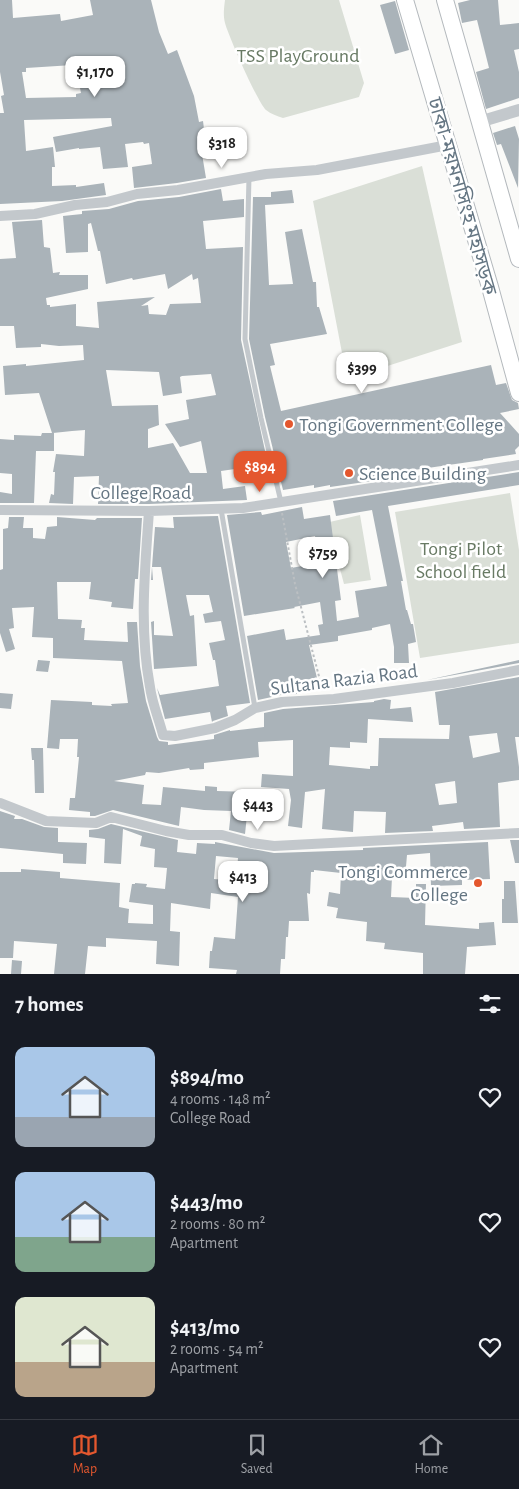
<!DOCTYPE html>
<html lang="en">
<head>
<meta charset="utf-8">
<style>
  :root { --surface:#171b24; --page:#242831; --text:#f1f3f6; --muted:#9ea1a6; --line:#363941; --accent:#e4572e }
  body { margin:0; font-family:"Alegreya Sans","Noto Sans Bengali",sans-serif; background:var(--page); color:var(--text); height:100vh; display:flex; flex-direction:column; font-size:19px; white-space:nowrap }
  * { box-sizing:border-box; margin:0 }
  p { font-size:16px; color:var(--muted) }
  .icon { flex:none; width:28px; height:28px; fill:none; stroke:currentColor; stroke-width:2; stroke-linecap:round; stroke-linejoin:round }
  .map { position:relative; height:974px; overflow:hidden }
  .drawer { display:flex; flex-direction:column; background:var(--surface); flex:1 }
  .drawer>* { flex:none }
  .price { position:absolute; translate:-50% -42px; padding:0 11px; border-radius:10px; background:#fff; color:#222; font-size:16px; line-height:32px; filter:drop-shadow(0 1px 2px #0008) }
  .price::after { content:''; position:absolute; left:50%; top:30px; width:15px; height:11px; margin-left:-8px; background:inherit; clip-path:polygon(0 0,100% 0,50% 100%) }
  .price.on { background:var(--accent); color:#fff }
  ul { padding:0; list-style:none }
  li { display:flex; align-items:center; gap:15px; height:125px; padding:0 15px }
  li span { display:grid; place-items:center; flex:none; width:140px; height:100px; border-radius:10px; color:#555 }
  li>.icon { margin-inline-start:auto }
  span .icon { width:60px; height:60px; fill:#fffc; stroke-width:1 }
  li b { font-size:21px }
  h2 { display:flex; justify-content:space-between; align-items:center; height:60px; padding:0 15px; font-size:21px }
  .dock { display:flex; justify-content:space-around; align-items:center; height:70px; border-top:1px solid var(--line); background:var(--surface); font-size:14px; color:var(--muted) }
  .dock a { display:grid; justify-items:center; gap:2px }
  .dock .on { color:var(--accent) }
  .map>svg:first-child { display:block }
</style>
</head>
<body>
<div class="map">
<svg width="519" height="974" viewBox="0 0 519 974">
  <rect width="100%" height="100%" fill="#fafaf8"/>
  <path fill="#dadfd7" d="M 225,0 L 339,0 L 364,83 L 359,97 L 283,118 C 277,116 271,114 266,110 C 258,103 228,35 225,23 C 223,15 224,8 225,0 Z
    M 422,166 L 462,342 L 347,379 L 313,201 Z
    M 510,493 L 519,550 L 519,643 L 420,658 L 395,512 Z
    M 360,515 L 371,580 L 344,584 L 340,569 L 330,570 L 321,524 Z"/>
  <path fill="#aab3b9" fill-rule="evenodd" d="M 0,0 L 12,0 L 13,18 L 60,14 L 61,21 L 93,15 L 90,0 L 151,0 L 159,32 L 168,54 L 177,50 L 194,96 L 199,122 L 203,121 L 205,137 L 202,137 L 204,154 L 202,154 L 206,178 L 177,183 L 134,188 L 132,167 L 152,164 L 149,143 L 144,144 L 143,142 L 125,144 L 128,167 L 103,169 L 100,147 L 79,149 L 79,148 L 56,152 L 53,137 L 112,126 L 111,118 L 24,120 L 26,151 L 53,147 L 55,167 L 52,167 L 52,186 L 76,185 L 76,187 L 104,183 L 106,195 L 62,201 L 0,204 L 0,113 L 4,113 L 1,96 L 4,95 L 0,72 ZM 73,65 L 74,67 L 76,67 L 81,93 L 76,94 L 76,97 L 26,98 L 22,72 L 26,72 L 26,68 Z
    M 470,0 L 498,0 L 500,25 L 519,23 L 519,49 L 514,50 L 519,72 L 519,98 L 486,109 L 476,72 L 489,68 L 477,20 L 462,23 L 458,3 Z
    M 395,1 L 409,50 L 395,54 L 380,5 Z
    M 515,126 L 519,139 L 518,188 L 501,144 L 497,145 L 493,133 Z
    M 221,189 L 223,201 L 244,199 L 244,217 L 203,221 L 206,249 L 243,247 L 241,340 L 272,483 L 265,483 L 264,465 L 221,471 L 223,489 L 245,486 L 247,500 L 149,504 L 98,504 L 99,476 L 74,477 L 73,504 L 49,503 L 51,494 L 54,495 L 55,472 L 53,472 L 56,454 L 84,456 L 85,430 L 72,431 L 53,433 L 54,433 L 54,451 L 36,451 L 34,503 L 0,503 L 0,492 L 12,494 L 12,474 L 0,473 L 0,439 L 14,440 L 14,435 L 41,436 L 42,433 L 52,433 L 39,393 L 5,395 L 3,366 L 26,364 L 26,366 L 84,360 L 83,345 L 59,346 L 41,344 L 41,347 L 16,348 L 14,326 L 0,326 L 0,259 L 16,258 L 12,222 L 42,220 L 44,247 L 50,248 L 53,273 L 60,272 L 59,275 L 88,275 L 88,289 L 46,298 L 47,305 L 50,305 L 50,307 L 76,304 L 76,326 L 99,328 L 97,302 L 155,297 L 141,306 L 148,305 L 149,314 L 166,315 L 170,304 L 201,303 L 198,278 L 193,280 L 192,274 L 168,289 L 165,274 L 133,280 L 132,278 L 106,284 L 100,251 L 98,251 L 91,223 L 88,224 L 88,252 L 66,253 L 63,216 L 82,214 L 82,211 L 109,209 L 138,201 L 179,197 ZM 106,370 L 159,372 L 163,396 L 182,393 L 180,377 L 182,376 L 211,374 L 216,395 L 186,400 L 189,419 L 165,424 L 180,447 L 201,441 L 207,473 L 190,473 L 173,443 L 148,448 L 148,429 L 159,425 L 158,405 L 112,406 Z
    M 292,190 L 294,203 L 265,205 L 269,285 L 293,284 L 285,232 L 302,229 L 313,282 L 316,282 L 317,307 L 319,307 L 327,334 L 270,344 L 275,365 L 270,366 L 281,411 L 491,365 L 496,385 L 506,383 L 512,400 L 518,403 L 519,409 L 500,413 L 519,434 L 519,446 L 515,450 L 516,454 L 483,459 L 483,460 L 386,474 L 387,475 L 379,477 L 379,480 L 330,487 L 330,485 L 314,488 L 314,485 L 283,490 L 265,417 L 249,339 L 253,197 L 271,197 L 271,192 Z
    M 519,472 L 519,485 L 388,506 L 403,581 L 401,581 L 406,610 L 407,610 L 411,624 L 413,624 L 416,642 L 408,644 L 409,663 L 394,663 L 394,647 L 390,624 L 372,628 L 372,630 L 338,636 L 338,641 L 309,645 L 317,678 L 294,682 L 297,694 L 281,695 L 258,700 L 247,636 L 284,629 L 286,640 L 320,635 L 318,625 L 323,624 L 320,602 L 294,607 L 295,608 L 244,616 L 227,515 L 261,512 L 262,515 L 302,507 L 304,519 L 330,515 L 341,600 L 335,601 L 337,621 L 359,617 L 355,591 L 387,586 L 372,510 L 336,516 L 333,501 ZM 315,536 L 319,563 L 291,568 L 286,542 Z
    M 218,516 L 250,703 L 226,706 L 228,716 L 213,721 L 212,722 L 210,712 L 165,719 L 157,688 L 160,695 L 219,686 L 215,660 L 213,660 L 209,643 L 225,640 L 221,621 L 205,623 L 203,614 L 213,612 L 209,595 L 186,595 L 190,616 L 194,615 L 197,666 L 154,669 L 151,622 L 154,621 L 154,635 L 173,636 L 161,567 L 152,567 L 153,580 L 151,580 L 155,527 L 174,528 L 173,517 Z
    M 9,517 L 24,517 L 23,528 L 33,528 L 33,538 L 45,539 L 47,527 L 57,526 L 57,517 L 95,520 L 97,518 L 142,518 L 138,579 L 135,579 L 133,609 L 111,607 L 112,602 L 89,599 L 91,582 L 57,582 L 58,619 L 82,620 L 81,628 L 85,628 L 84,640 L 128,642 L 127,622 L 137,622 L 140,666 L 146,701 L 157,737 L 159,741 L 168,742 L 168,745 L 214,739 L 214,735 L 230,730 L 230,731 L 264,727 L 264,713 L 283,709 L 374,702 L 374,701 L 384,699 L 391,700 L 390,709 L 411,707 L 413,722 L 368,719 L 367,743 L 350,742 L 350,748 L 330,747 L 329,765 L 370,769 L 370,766 L 378,766 L 379,738 L 449,739 L 450,725 L 439,725 L 435,692 L 519,677 L 519,737 L 515,737 L 519,767 L 519,780 L 498,783 L 500,827 L 464,829 L 463,822 L 432,826 L 433,831 L 385,833 L 386,812 L 354,811 L 353,832 L 322,829 L 325,789 L 305,792 L 302,828 L 288,826 L 291,800 L 289,789 L 261,787 L 262,774 L 293,776 L 293,740 L 258,742 L 259,757 L 204,763 L 204,769 L 190,770 L 189,768 L 159,773 L 146,772 L 145,775 L 114,781 L 144,785 L 142,804 L 161,805 L 163,787 L 205,791 L 205,786 L 217,787 L 217,791 L 252,792 L 252,806 L 248,806 L 245,834 L 229,830 L 231,811 L 204,810 L 181,807 L 179,826 L 113,810 L 95,816 L 90,816 L 90,812 L 69,810 L 70,798 L 75,798 L 79,757 L 77,757 L 78,739 L 60,739 L 59,749 L 47,748 L 51,700 L 92,702 L 92,705 L 112,706 L 111,704 L 128,703 L 122,661 L 53,658 L 53,638 L 32,637 L 34,607 L 12,608 L 14,628 L 9,629 L 15,649 L 6,652 L 0,633 L 0,570 L 3,569 L 3,529 L 8,528 ZM 497,733 L 500,752 L 473,758 L 469,736 ZM 455,781 L 457,803 L 439,805 L 435,784 Z
    M 38,660 L 50,661 L 48,672 L 36,671 Z
    M 519,660 L 519,663 L 427,680 Z
    M 0,693 L 13,694 L 11,709 L 0,708 Z
    M 31,748 L 43,748 L 44,793 L 35,793 L 34,760 L 32,760 Z
    M 0,811 L 15,816 L 14,819 L 22,819 L 44,827 L 58,828 L 58,842 L 87,843 L 86,864 L 63,863 L 63,854 L 0,848 Z
    M 111,824 L 178,840 L 177,852 L 196,854 L 197,843 L 215,844 L 215,842 L 274,853 L 363,850 L 363,848 L 488,842 L 490,879 L 462,880 L 462,885 L 431,886 L 430,853 L 407,855 L 405,878 L 392,877 L 391,897 L 416,898 L 416,884 L 426,884 L 425,925 L 479,929 L 479,923 L 494,922 L 496,945 L 467,947 L 465,974 L 423,974 L 423,953 L 384,949 L 385,943 L 366,941 L 367,922 L 336,918 L 338,908 L 327,906 L 329,892 L 340,894 L 341,873 L 314,870 L 314,872 L 311,872 L 310,894 L 307,893 L 309,921 L 289,921 L 288,937 L 286,937 L 285,959 L 281,959 L 280,974 L 236,974 L 237,970 L 209,968 L 210,951 L 212,951 L 214,937 L 235,939 L 238,897 L 211,893 L 210,909 L 171,903 L 170,931 L 180,932 L 179,966 L 156,964 L 157,941 L 106,938 L 106,947 L 88,946 L 85,974 L 54,974 L 57,944 L 14,941 L 13,958 L 0,958 L 0,872 L 21,872 L 21,869 L 60,872 L 60,878 L 120,883 L 119,907 L 129,909 L 128,923 L 153,924 L 153,905 L 129,902 L 132,884 L 135,884 L 135,883 L 147,884 L 146,887 L 165,889 L 167,868 L 154,867 L 155,849 L 140,846 L 142,836 L 123,829 L 121,864 L 104,863 L 105,839 L 89,837 L 89,830 L 98,829 ZM 216,856 L 238,858 L 236,881 L 214,879 Z
    M 510,840 L 519,840 L 519,863 L 515,863 Z
    M 504,881 L 515,881 L 518,923 L 502,923 L 502,899 L 504,899 Z
    M 12,960 L 22,961 L 21,974 L 11,974 Z"/>
  <g fill="none" stroke-linecap="round" stroke-linejoin="round">
    <defs>
      <path id="trunk" d="M 405,0 L 490,287 L 519,393
        M 445,0 L 519,259"/>
    </defs>
    <use href="#trunk" stroke="#b4b9bd" stroke-width="18"/>
    <path stroke="#bbbfc2" stroke-width="2" stroke-dasharray="2.5 2.5" stroke-linecap="butt" d="M 282,513 L 295,584 L 322,688"/>
    <path stroke="#c3c8cc" stroke-width="5" d="M 249,177 L 245,339 L 261,418 L 281,502
      M 221,509 L 255,708"/>
    <path stroke="#c3c8cc" stroke-width="10" d="M 0,216 L 35,214 L 75,205 L 107,202 L 137,194 L 178,190 L 266,174 L 317,170 L 448,145
      M 0,510 L 149,511 L 243,508 L 519,465
      M 149,511 C 145,569 139,628 150,687 C 152,703 159,719 163,735 L 175,736 L 215,728 L 235,720 L 255,708 L 282,702 L 334,699 L 453,683 L 519,670
      M 0,803 L 46,821 L 96,823 L 111,817 L 166,831 L 189,835 L 222,835 L 251,843 L 274,846 L 519,833"/>
    <path stroke="#c3c8cc" stroke-width="12" d="M 479,122 L 519,110"/>
    <use href="#trunk" stroke="#fff" stroke-width="16"/>
  </g>
  <g fill="#e4572e" stroke="#fff" stroke-width="2">
    <circle cx="289" cy="424" r="5"/>
    <circle cx="349" cy="473" r="5"/>
    <circle cx="478" cy="883" r="5"/>
  </g>
  <g text-anchor="middle" stroke-width="5" stroke-linejoin="round" paint-order="stroke">
    <g font-size="20" fill="#687a64" stroke="#fff">
      <text x="298" y="62">TSS PlayGround</text>
      <text x="461" y="555">Tongi Pilot<tspan x="461" dy="23">School field</tspan></text>
    </g>
    <g font-size="20" fill="#657683" stroke="#fff">
      <text transform="translate(463 196) rotate(74)" y="7">ঢাকা-ময়মনসিংহ মহাসড়ক</text>
      <text x="141" y="499">College Road</text>
      <text transform="translate(344 679) rotate(-7)" y="7">Sultana Razia Road</text>
    </g>
    <g font-size="20" fill="#657683" stroke="#fff" text-anchor="start">
      <text x="299" y="431">Tongi Government College</text>
      <text x="359" y="480">Science Building</text>
      <text x="468" y="878" text-anchor="end">Tongi Commerce<tspan x="468" dy="23">College</tspan></text>
    </g>
  </g>
</svg>
<b class="price" style="left:95px;top:98px">$1,170</b>
<b class="price" style="left:222px;top:169px">$318</b>
<b class="price" style="left:362px;top:394px">$399</b>
<b class="price on" style="left:260px;top:493px">$894</b>
<b class="price" style="left:323px;top:579px">$759</b>
<b class="price" style="left:258px;top:831px">$443</b>
<b class="price" style="left:243px;top:903px">$413</b>
</div>
<section class="drawer">
<h2>7 homes<svg class="icon" aria-label="filters" viewBox="0 0 24 24"><path d="M4 7h16M4 17h16"/><circle cx="9" cy="7" r="2"/><circle cx="15" cy="17" r="2"/></svg></h2>
<ul>
<li><span style="background:linear-gradient(#a9c7e8 70%,#9aa5b1 0)"><svg class="icon" aria-label="home" viewBox="0 0 24 24"><path d="M3 11l9-7 9 7M6 9v11h12V9"/></svg></span><div><b>$894/mo</b><p>4 rooms · 148 m²</p><p>College Road</p></div><svg class="icon" aria-label="heart" viewBox="0 0 24 24"><path d="M12 20l-8-8c-3-5 5-10 8-4 3-6 11-1 8 4z"/></svg></li>
<li><span style="background:linear-gradient(#a9c7e8 65%,#7fa58c 0)"><svg class="icon" aria-label="home" viewBox="0 0 24 24"><path d="M3 11l9-7 9 7M6 9v11h12V9"/></svg></span><div><b>$443/mo</b><p>2 rooms · 80 m²</p><p>Apartment</p></div><svg class="icon" aria-label="heart" viewBox="0 0 24 24"><path d="M12 20l-8-8c-3-5 5-10 8-4 3-6 11-1 8 4z"/></svg></li>
<li><span style="background:linear-gradient(#dfe7d0 65%,#b9a48a 0)"><svg class="icon" aria-label="home" viewBox="0 0 24 24"><path d="M3 11l9-7 9 7M6 9v11h12V9"/></svg></span><div><b>$413/mo</b><p>2 rooms · 54 m²</p><p>Apartment</p></div><svg class="icon" aria-label="heart" viewBox="0 0 24 24"><path d="M12 20l-8-8c-3-5 5-10 8-4 3-6 11-1 8 4z"/></svg></li>
</ul>
</section>
<nav class="dock">
<a class="on"><svg class="icon" aria-label="map" viewBox="0 0 24 24"><path d="M3 6l6-2 6 2 6-2v14l-6 2-6-2-6 2zM9 4v14M15 6v14"/></svg>Map</a>
<a><svg class="icon" aria-label="saved" viewBox="0 0 24 24"><path d="M7 4h10v16l-5-4-5 4z"/></svg>Saved</a>
<a><svg class="icon" aria-label="home" viewBox="0 0 24 24"><path d="M3 11l9-7 9 7M6 9v11h12V9"/></svg>Home</a>
</nav>
</body>
</html>
